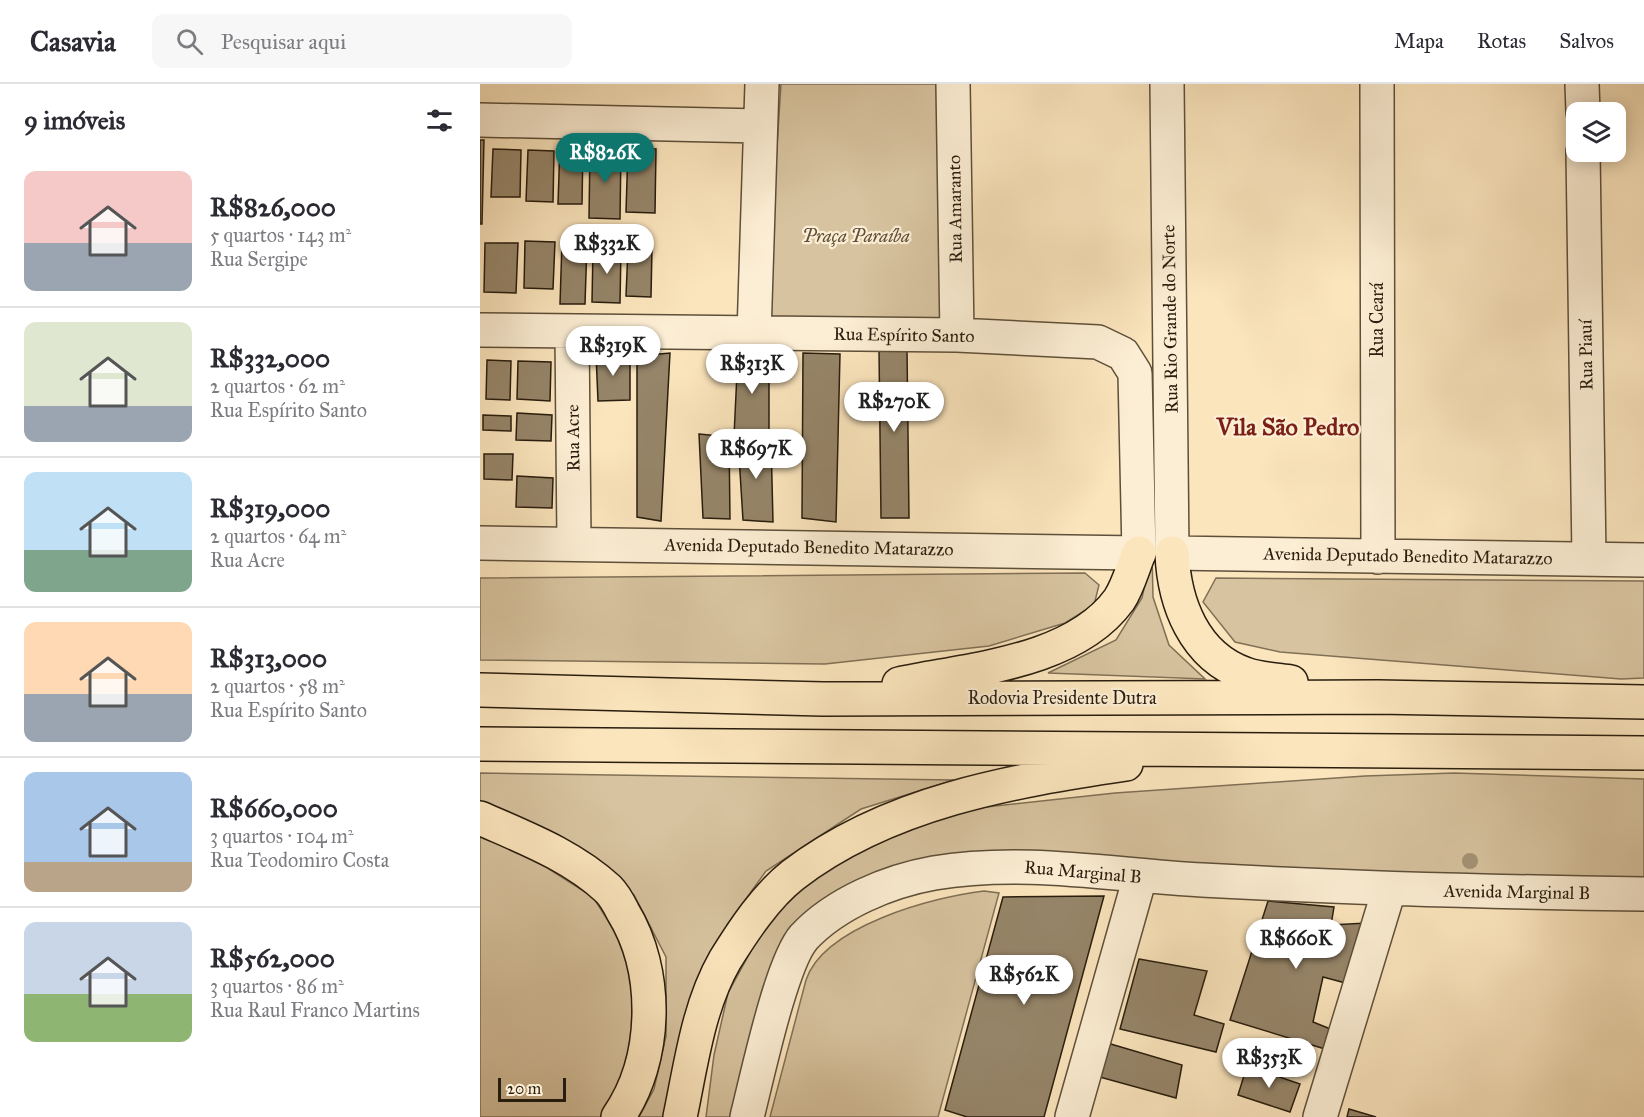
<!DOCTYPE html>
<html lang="pt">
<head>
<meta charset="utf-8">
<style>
  :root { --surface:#fff; --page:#f7f7f7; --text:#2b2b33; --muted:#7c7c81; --line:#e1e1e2; --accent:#0f766e }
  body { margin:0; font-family:"IM FELL Great Primer",serif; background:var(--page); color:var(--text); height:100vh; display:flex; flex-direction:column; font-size:22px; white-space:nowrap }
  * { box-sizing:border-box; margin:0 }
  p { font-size:20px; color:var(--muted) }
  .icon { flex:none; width:33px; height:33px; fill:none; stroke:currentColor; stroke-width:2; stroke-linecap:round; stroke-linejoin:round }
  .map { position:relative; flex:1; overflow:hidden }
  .panel { display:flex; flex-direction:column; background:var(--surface); width:480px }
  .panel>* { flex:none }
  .fabs { position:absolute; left:1086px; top:18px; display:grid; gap:12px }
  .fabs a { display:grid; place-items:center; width:60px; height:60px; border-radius:12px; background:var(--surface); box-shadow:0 3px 15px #0003; font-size:30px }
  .scale { position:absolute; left:18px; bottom:15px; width:68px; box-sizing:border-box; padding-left:6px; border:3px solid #291d0e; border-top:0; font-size:16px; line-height:21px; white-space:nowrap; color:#291d0e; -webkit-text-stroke:4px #fceed4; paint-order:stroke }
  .price { position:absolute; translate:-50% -51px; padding:0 14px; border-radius:21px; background:#fff; color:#222; font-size:20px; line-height:39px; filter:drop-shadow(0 2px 3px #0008) }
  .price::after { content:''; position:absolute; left:50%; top:36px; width:18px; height:14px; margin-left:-9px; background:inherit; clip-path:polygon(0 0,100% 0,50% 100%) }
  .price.current { background:var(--accent); color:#fff }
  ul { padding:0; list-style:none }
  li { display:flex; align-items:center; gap:18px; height:150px; padding:0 24px }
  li+li { border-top:2px solid var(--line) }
  li span { display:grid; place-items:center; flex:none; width:168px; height:120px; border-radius:12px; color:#555 }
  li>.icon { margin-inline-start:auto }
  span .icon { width:72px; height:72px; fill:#fffc; stroke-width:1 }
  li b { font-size:26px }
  h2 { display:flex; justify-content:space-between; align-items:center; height:72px; padding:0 24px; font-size:26px }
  header { display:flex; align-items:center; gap:36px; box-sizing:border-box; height:84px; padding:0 30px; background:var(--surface); border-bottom:2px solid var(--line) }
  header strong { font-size:28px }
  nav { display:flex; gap:33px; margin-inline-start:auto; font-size:21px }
  .search { width:420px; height:54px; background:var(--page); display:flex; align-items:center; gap:15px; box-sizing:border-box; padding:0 21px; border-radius:12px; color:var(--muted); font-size:22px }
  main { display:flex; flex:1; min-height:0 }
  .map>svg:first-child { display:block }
</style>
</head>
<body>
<header>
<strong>Casavia</strong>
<div class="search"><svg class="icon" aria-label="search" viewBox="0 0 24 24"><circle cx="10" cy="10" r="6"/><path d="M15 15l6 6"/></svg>Pesquisar aqui</div>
<nav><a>Mapa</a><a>Rotas</a><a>Salvos</a></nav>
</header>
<main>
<section class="panel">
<h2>9 imóveis<svg class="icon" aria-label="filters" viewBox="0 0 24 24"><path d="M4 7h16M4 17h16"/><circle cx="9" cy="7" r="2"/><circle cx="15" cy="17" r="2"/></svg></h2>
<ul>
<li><span style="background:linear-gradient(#f6c9c9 60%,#9aa5b1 0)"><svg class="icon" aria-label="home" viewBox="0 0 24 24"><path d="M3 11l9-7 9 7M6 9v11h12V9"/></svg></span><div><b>R$826,000</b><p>5 quartos · 143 m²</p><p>Rua Sergipe</p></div></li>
<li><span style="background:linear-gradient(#dfe7d0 70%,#9aa5b1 0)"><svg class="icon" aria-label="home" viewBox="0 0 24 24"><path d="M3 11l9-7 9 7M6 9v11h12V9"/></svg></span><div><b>R$332,000</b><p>2 quartos · 62 m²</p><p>Rua Espírito Santo</p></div></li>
<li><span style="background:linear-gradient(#bfe0f5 65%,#7fa58c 0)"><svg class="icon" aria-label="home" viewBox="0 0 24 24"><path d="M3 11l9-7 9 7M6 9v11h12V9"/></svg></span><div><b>R$319,000</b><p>2 quartos · 64 m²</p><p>Rua Acre</p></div></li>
<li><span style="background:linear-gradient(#ffd9b3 60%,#9aa5b1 0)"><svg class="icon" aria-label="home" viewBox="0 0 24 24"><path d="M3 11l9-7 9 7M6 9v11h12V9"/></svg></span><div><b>R$313,000</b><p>2 quartos · 58 m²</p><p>Rua Espírito Santo</p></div></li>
<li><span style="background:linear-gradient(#a9c7e8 75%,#b9a48a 0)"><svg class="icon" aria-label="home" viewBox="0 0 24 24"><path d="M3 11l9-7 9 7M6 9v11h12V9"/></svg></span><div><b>R$660,000</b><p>3 quartos · 104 m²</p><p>Rua Teodomiro Costa</p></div></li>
<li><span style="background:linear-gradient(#c9d6e8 60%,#8fb573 0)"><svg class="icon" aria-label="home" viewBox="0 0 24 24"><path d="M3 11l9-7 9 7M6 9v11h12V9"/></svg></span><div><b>R$562,000</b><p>3 quartos · 86 m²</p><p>Rua Raul Franco Martins</p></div></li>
</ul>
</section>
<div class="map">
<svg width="1164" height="1033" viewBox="0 0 1164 1033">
  <rect width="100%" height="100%" fill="#fbe5bd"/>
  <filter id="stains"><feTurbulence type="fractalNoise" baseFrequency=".00333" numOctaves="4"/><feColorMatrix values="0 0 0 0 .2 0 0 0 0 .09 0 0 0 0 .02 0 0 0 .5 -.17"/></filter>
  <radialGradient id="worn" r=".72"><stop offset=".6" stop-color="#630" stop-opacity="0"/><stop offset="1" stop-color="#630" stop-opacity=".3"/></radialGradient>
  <path fill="#d7c39f" stroke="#807056" stroke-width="1.5" d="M 301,0 L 460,0 L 461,239 L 286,234 Z
    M 672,468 L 673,513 L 689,561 L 725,595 L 568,589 L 636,556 L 662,514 Z
    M 605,489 L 619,501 L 614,521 L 585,539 L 509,562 L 345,580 L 0,576 L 0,494 Z
    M 736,494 L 1164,497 L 1164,594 L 1141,595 L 800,568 L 755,558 L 723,518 Z
    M 0,689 L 474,696 L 381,725 L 286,787 L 247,841 L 199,958 L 183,1033 L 159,1033 L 174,1005 L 186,952 L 186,873 L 154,811 L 92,763 L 0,718 Z
    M 974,689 L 1164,695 L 1164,798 L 932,795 L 581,773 L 331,833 L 252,1033 L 226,1033 L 234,971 L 248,909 L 277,856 L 315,803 L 407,748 L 479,726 L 635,709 L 885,692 Z
    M 0,748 L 66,783 L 113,813 L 146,865 L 161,918 L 154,972 L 124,1033 L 0,1033 Z
    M 504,807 L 519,809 L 458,1033 L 290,1033 L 326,896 C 344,842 453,813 504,807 Z"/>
  <path fill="#968569" stroke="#291d0e" stroke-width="1.5" d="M 0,56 L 4,56 L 2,140 L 0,140 Z
    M 80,60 L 103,61 L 102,120 L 78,120 Z
    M 110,64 L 141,65 L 140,135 L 109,134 Z
    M 148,64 L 176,65 L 175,129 L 146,128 Z
    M 13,65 L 41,66 L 40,113 L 11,113 Z
    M 48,66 L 74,67 L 73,118 L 46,117 Z
    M 45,157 L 75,158 L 73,205 L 44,204 Z
    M 82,158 L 107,159 L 105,220 L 80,220 Z
    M 5,159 L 38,159 L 36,209 L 4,208 Z
    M 113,164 L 141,164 L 140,219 L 112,218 Z
    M 148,164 L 172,164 L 171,213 L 146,212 Z
    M 399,265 L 427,265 L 429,434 L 401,434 Z
    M 258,268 L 289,268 L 289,351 L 254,352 Z
    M 150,269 L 150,316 L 118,317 L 116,270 Z
    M 190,269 L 181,437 L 157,433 L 157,272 Z
    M 323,269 L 360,270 L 356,438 L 322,434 Z
    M 7,276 L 31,277 L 30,316 L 6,315 Z
    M 38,277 L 71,278 L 70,317 L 37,315 Z
    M 37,329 L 72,331 L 71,357 L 36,356 Z
    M 3,331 L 31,332 L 31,347 L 3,346 Z
    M 219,350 L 249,353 L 250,435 L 223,434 Z
    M 258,356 L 291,356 L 293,438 L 263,436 Z
    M 4,370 L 33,370 L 32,396 L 4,395 Z
    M 37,392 L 73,394 L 72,424 L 36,423 Z
    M 624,812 L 564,1033 L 487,1033 L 465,1026 L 523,813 Z
    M 788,817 L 854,823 L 851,841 L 886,839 L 873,901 L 843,893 L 833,938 L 853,946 L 845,965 L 750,936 Z
    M 659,875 L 727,887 L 714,931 L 744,940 L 736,968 L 640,945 Z
    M 624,958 L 702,981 L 696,1014 L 616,992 Z
    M 767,982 L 820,1000 L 810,1028 L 758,1011 Z
    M 869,1025 L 896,1033 L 867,1033 Z"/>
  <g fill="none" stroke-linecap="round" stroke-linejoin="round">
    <defs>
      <path id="minor" d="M 473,0 L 477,251
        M 687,0 L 692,469 L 1164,476
        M 897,0 L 898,473
        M 1102,0 L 1103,28
        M 0,36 L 280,42
        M 1103,68 L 1109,474
        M 0,246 L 477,251 L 618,258 L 643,270 L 655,289 L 659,469 L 0,459
        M 92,248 L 94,459
        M 274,250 L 282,0
        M 267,1033 C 277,994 301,879 324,853 C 356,819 409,797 454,789 C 544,774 632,791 722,796 C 869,804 1016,808 1164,810
        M 592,1033 L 660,793
        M 840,1033 L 909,806"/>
      <path id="highway" d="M 692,469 C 694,519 714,572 765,590 C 778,595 796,596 811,598
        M 419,600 C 489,585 593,579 639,516 C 648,503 653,483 659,469
        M 0,606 L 343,615 L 898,613 L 1164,618
        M 0,660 L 1164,669
        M 0,734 C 45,754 91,771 128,805 C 134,811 139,820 143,828 C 179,887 178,975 138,1033
        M 200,1033 C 211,981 218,923 245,876 C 263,847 286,812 313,791 C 408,718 531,697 646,680"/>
    </defs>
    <use href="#minor" stroke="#5e4f3a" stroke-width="36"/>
    <use href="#highway" stroke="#291d0e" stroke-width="36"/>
    <use href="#minor" stroke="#fceed4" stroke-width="33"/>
    <use href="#highway" stroke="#fbe5bd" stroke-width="33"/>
  </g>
  <circle fill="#a49275" cx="990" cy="777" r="8"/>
  <g text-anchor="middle" stroke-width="4.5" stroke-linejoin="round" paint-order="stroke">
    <g font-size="18" fill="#291d0e" stroke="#fceed4">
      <text transform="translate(475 125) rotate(-91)" y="6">Rua Amaranto</text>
      <text transform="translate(690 235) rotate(-91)" y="6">Rua Rio Grande do Norte</text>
      <text transform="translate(897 236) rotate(-90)" y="6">Rua Ceará</text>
      <text transform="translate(424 251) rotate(1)" y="6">Rua Espírito Santo</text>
      <text transform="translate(1106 271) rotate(-91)" y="6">Rua Piauí</text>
      <text transform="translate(93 354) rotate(-91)" y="6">Rua Acre</text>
      <text transform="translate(329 463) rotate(1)" y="6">Avenida Deputado Benedito Matarazzo</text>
      <text transform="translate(928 472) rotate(1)" y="6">Avenida Deputado Benedito Matarazzo</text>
      <text x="582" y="620">Rodovia Presidente Dutra</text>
      <text transform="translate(603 788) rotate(5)" y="6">Rua Marginal B</text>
      <text transform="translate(1037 808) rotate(1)" y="6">Avenida Marginal B</text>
    </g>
    <g font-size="18" font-style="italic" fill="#5d4f3a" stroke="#fceed4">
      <text x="376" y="158">Praça Paraíba</text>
    </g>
    <g font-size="24" font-weight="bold" fill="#7a1f14" stroke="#fceed4">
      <text x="808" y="351">Vila São Pedro</text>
    </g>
  </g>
  <rect width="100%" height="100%" filter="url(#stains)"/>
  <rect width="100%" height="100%" fill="url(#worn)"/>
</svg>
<div class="fabs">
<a><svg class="icon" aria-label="layers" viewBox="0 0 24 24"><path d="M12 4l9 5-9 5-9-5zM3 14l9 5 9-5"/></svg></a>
</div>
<div class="scale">20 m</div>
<b class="price current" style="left:125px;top:100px">R$826K</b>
<b class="price" style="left:127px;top:191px">R$332K</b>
<b class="price" style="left:133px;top:293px">R$319K</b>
<b class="price" style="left:272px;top:311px">R$313K</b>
<b class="price" style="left:414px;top:349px">R$270K</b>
<b class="price" style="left:276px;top:396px">R$697K</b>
<b class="price" style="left:816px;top:886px">R$660K</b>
<b class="price" style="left:544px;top:922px">R$562K</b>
<b class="price" style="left:789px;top:1005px">R$353K</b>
</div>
</main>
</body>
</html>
